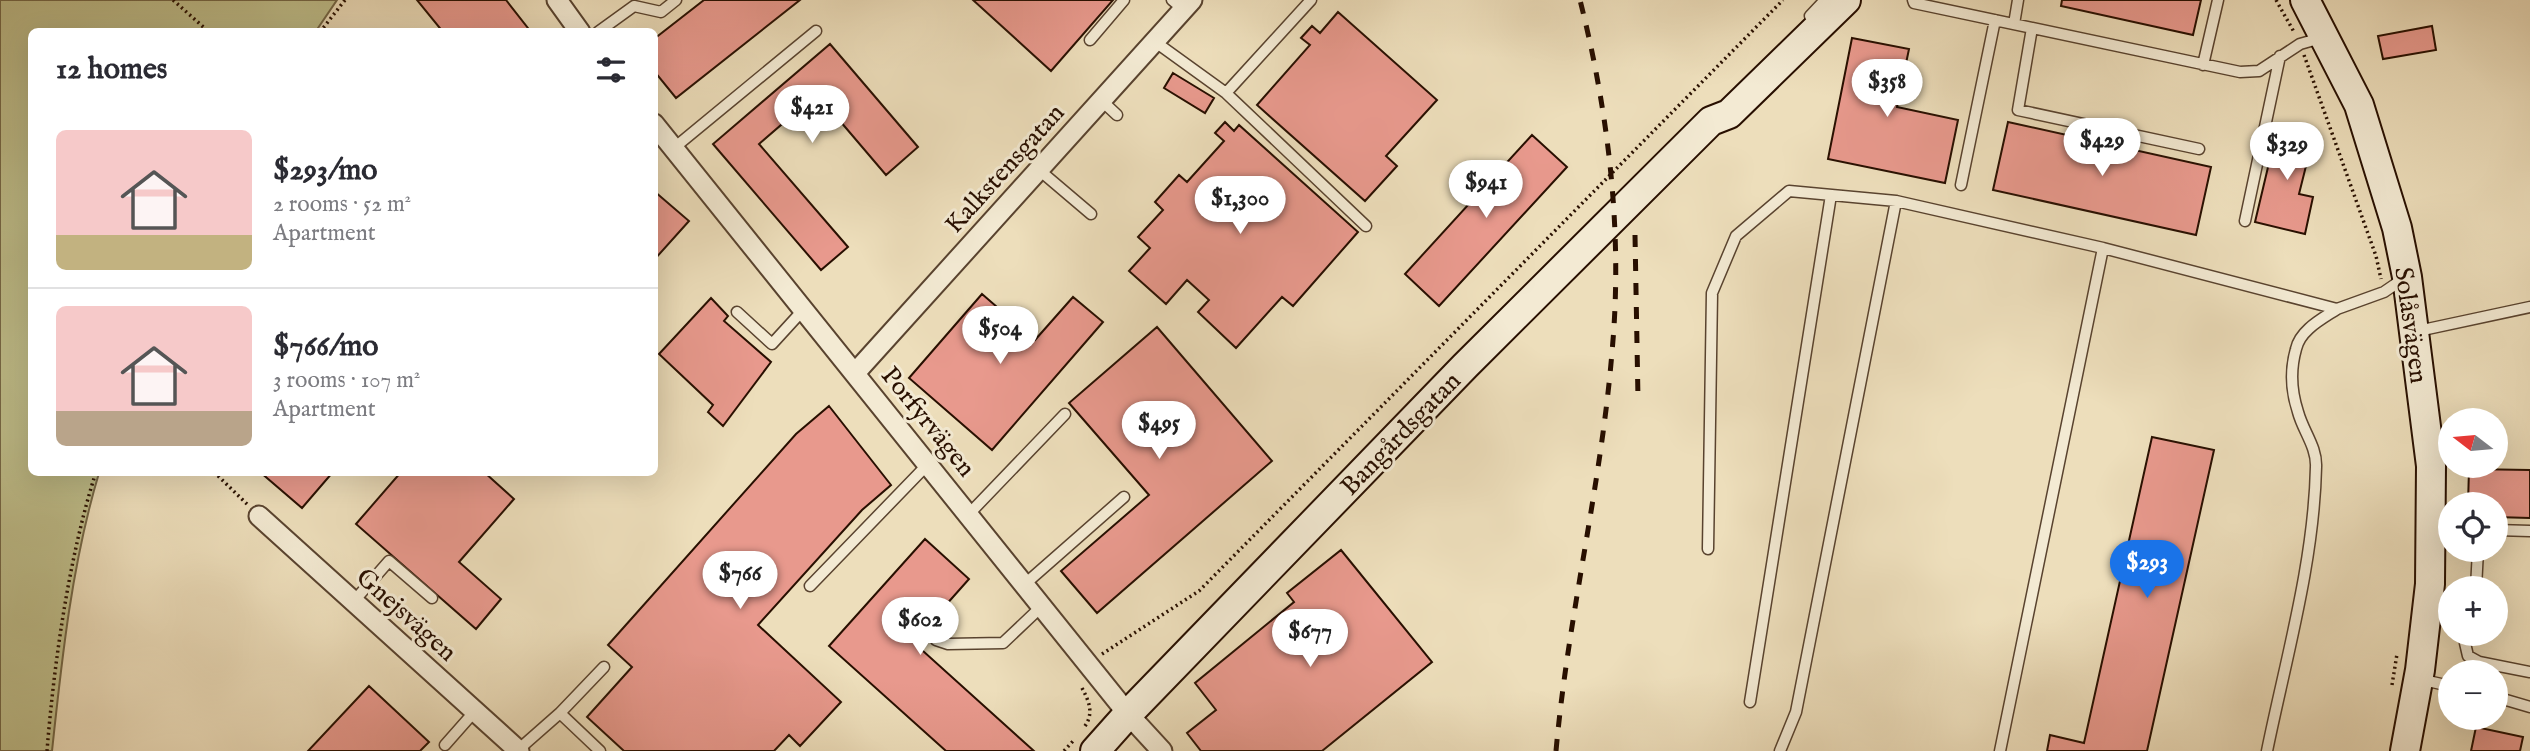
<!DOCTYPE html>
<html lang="en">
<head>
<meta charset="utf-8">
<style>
  :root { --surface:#fff; --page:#f2f2f3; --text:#2b2b33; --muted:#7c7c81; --line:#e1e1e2; --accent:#1a73e8 }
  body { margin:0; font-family:"IM FELL English",serif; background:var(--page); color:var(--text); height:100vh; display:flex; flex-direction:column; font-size:26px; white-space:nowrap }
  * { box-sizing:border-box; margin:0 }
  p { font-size:23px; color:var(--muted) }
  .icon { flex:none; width:38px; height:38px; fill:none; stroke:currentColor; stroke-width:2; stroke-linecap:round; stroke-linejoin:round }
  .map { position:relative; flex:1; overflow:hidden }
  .details { position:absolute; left:28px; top:28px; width:630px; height:448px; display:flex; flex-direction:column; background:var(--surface); border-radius:10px; box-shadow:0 7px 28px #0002 }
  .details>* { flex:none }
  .needle { width:46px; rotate:286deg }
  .tools { position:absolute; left:2438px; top:408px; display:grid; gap:14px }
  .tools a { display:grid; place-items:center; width:70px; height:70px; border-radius:50%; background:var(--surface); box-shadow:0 7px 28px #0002; font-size:35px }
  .price { position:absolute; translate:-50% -60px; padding:0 16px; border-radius:24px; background:#fff; color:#222; font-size:23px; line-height:46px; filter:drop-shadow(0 2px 4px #0008) }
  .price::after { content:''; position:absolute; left:50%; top:42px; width:21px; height:16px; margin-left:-10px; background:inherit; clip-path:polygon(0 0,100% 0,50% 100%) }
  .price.current { background:var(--accent); color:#fff }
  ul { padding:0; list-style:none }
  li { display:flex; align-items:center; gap:21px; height:175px; padding:0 28px }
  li+li { border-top:2px solid var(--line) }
  li span { display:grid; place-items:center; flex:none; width:196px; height:140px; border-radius:10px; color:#555 }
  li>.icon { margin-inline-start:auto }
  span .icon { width:84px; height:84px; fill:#fffc; stroke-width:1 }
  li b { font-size:30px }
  h2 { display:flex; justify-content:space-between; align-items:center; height:84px; padding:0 28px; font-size:30px }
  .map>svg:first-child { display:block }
</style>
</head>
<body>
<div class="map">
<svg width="2530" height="751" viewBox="0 0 2530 751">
  <rect width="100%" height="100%" fill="#eddebb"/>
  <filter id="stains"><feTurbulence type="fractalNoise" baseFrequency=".00286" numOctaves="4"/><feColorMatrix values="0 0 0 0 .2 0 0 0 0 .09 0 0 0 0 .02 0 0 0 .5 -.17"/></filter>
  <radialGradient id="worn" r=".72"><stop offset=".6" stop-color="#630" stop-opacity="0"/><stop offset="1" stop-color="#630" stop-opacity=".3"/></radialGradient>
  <path fill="#bfbf8c" stroke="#746746" stroke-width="2" d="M 0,0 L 337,0 L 316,31 L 32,32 L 32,472 L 99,473 C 72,563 62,657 52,751 L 0,751 Z"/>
  <path fill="#e8998d" stroke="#280f00" stroke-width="2" d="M 417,0 L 506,0 L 531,32 L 443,32 Z
    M 704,0 L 800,0 L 676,98 L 654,71 L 654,39 Z
    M 973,0 L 1113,0 L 1051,71 Z
    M 2062,0 L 2201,0 L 2193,35 L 2061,6 Z
    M 1338,12 L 1437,100 L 1386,156 L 1397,166 L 1365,201 L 1257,105 L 1310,45 L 1301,38 L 1312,26 L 1320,33 Z
    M 2432,26 L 2436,50 L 2383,59 L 2378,36 Z
    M 1852,38 L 1909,49 L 1897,107 L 1958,120 L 1945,183 L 1828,159 Z
    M 830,44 L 918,147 L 886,175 L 817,94 L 759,144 L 848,247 L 821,270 L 713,144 Z
    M 1173,73 L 1214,98 L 1205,113 L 1164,88 Z
    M 1225,122 L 1234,131 L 1239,125 L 1358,232 L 1293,306 L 1282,297 L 1236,348 L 1198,312 L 1209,300 L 1187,280 L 1166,304 L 1129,271 L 1150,248 L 1138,237 L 1163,210 L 1155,202 L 1179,175 L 1187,182 L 1224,141 L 1215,133 Z
    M 2008,122 L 2211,167 L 2196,235 L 1993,190 Z
    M 2278,125 L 2314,134 L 2299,194 L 2313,197 L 2305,234 L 2255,222 Z
    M 1532,135 L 1567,167 L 1439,306 L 1405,274 Z
    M 654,191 L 689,221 L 654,260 Z
    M 982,294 L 1035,340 L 1073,297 L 1103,322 L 992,450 L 909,378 Z
    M 711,298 L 728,316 L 724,321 L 771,362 L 723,426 L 708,412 L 713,405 L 659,354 Z
    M 1157,327 L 1272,461 L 1097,613 L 1061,571 L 1149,495 L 1069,403 Z
    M 829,406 L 891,485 L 862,510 L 758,625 L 841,702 L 800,746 L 789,735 L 774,751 L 624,751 L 587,717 L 632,667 L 608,645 L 796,434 Z
    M 2152,437 L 2214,450 L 2147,751 L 2047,751 L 2050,735 L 2084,743 Z
    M 2469,469 L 2530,470 L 2530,518 L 2496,517 L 2496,504 L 2468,504 Z
    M 260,472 L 333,472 L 302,508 Z
    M 401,472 L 484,472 L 514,499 L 459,562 L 501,599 L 476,629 L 356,524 Z
    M 925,539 L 969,579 L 913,642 L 1034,751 L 946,751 L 829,646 Z
    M 1341,550 L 1432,662 L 1322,751 L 1201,751 L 1187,733 L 1216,710 L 1195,683 L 1294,602 L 1287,593 Z
    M 369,686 L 429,742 L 420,751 L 308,751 Z
    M 2476,727 L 2523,737 L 2520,751 L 2471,751 Z"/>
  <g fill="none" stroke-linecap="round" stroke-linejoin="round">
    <defs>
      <path id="lane" d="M 1172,0 L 1183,9
        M 1913,0 L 1914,3 L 2240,72 L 2259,71 L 2300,44 L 2321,38
        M 1810,16 L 1825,0
        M 2014,24 L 2018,0
        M 2032,28 L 2018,110 L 2199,149
        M 598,32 L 634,6 L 661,12 L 676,0
        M 1090,40 L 1124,0
        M 1154,41 L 1226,93 L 1366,226
        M 2203,65 L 2218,0
        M 1226,93 L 1311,0
        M 1101,100 L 1117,115
        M 674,148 L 816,31
        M 1038,169 L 1091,214
        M 1961,185 L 1995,20
        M 2245,221 L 2280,56
        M 737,312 L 772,344 L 804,309
        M 2418,331 L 2530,307
        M 969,514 L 1065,414
        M 2496,530 L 2530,531
        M 1708,549 L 1712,293 L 1736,236 L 1789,191 L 1896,201 L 2103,248 L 2337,309 L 2384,292 L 2403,279
        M 1025,584 L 1124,497
        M 810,586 L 928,464
        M 2476,588 L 2478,550
        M 354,601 L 389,561 L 432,598
        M 2467,634 L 2465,643 L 2468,656 L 2479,662 L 2530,672
        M 936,640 L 948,644 L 1003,643 L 1042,606
        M 2419,679 L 2450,686
        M 2496,697 L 2530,707
        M 1750,702 L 1831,195
        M 560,713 L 604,667
        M 445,745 L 475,711
        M 518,750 L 560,713 L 600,751
        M 1780,751 L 1796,712 L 1896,201
        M 2000,751 L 2103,248
        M 2267,751 C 2286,658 2314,562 2316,467 C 2317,447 2303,431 2298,412 C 2291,391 2290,370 2296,349 C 2300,330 2322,319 2337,309"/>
      <path id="street" d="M 557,0 L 580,32
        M 654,124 L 1128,714 L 1162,751
        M 856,372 L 1192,0
        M 259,516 L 519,751"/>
      <path id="secondary" d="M 2305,0 L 2359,105 L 2397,228 L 2407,277 L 2431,466 L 2430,584 L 2420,670 L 2405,751
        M 1095,751 L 1128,714 L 1465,366 L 1711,121 L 1729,114 L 1846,0"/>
    </defs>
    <use href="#lane" stroke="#59432f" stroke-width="13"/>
    <use href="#street" stroke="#59432f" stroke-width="23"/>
    <use href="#secondary" stroke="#280f00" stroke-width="32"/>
    <path stroke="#280f00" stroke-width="3.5" stroke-dasharray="2 3.5" stroke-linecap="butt" d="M 173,0 L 209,32
      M 2276,0 L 2294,32
      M 320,32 L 345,0
      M 2304,55 L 2376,256 L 2381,279
      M 214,472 L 248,505
      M 1102,654 L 1199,591 L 1783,0
      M 2392,685 L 2397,654
      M 1082,688 C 1089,701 1094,713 1085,726
      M 47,751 C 54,663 69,556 96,472
      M 1064,751 L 1074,740"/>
    <use href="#lane" stroke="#f3ead3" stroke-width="10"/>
    <use href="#street" stroke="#f3ead3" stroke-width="19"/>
    <use href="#secondary" stroke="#f3ead3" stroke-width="28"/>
    <path stroke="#280f00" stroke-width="5" stroke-dasharray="12 12" stroke-linecap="butt" d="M 1635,235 L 1638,399
      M 1556,751 C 1568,617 1601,486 1612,352 C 1623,234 1609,115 1580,0"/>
  </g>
  <g text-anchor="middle" stroke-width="6" stroke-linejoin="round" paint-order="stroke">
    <g font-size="26" fill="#280f00" stroke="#f3ead3">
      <text transform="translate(1004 168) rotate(-48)" y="9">Kalkstensgatan</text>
      <text transform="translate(2412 325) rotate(82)" y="9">Solåsvägen</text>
      <text transform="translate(929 421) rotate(51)" y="9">Porfyrvägen</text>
      <text transform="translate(1400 433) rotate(-46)" y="9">Bangårdsgatan</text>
      <text transform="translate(407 614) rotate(42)" y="9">Gnejsvägen</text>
    </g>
  </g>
  <rect width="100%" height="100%" filter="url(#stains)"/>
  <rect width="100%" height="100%" fill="url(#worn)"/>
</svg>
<div class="tools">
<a><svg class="needle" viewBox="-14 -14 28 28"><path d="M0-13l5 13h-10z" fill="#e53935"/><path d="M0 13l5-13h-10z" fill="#7c7c81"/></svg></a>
<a><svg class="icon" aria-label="locate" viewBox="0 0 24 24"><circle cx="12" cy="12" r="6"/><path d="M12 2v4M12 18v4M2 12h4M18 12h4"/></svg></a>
<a>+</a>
<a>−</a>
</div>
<b class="price" style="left:1887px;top:119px">$358</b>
<b class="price" style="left:812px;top:145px">$421</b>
<b class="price" style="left:2102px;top:178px">$429</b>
<b class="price" style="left:2287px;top:182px">$329</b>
<b class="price" style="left:1486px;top:220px">$941</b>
<b class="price" style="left:1240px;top:236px">$1,300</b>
<b class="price" style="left:1000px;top:366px">$504</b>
<b class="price" style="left:1159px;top:461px">$495</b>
<b class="price current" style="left:2147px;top:600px">$293</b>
<b class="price" style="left:740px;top:611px">$766</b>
<b class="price" style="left:920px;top:657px">$602</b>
<b class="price" style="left:1310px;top:669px">$677</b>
<section class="details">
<h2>12 homes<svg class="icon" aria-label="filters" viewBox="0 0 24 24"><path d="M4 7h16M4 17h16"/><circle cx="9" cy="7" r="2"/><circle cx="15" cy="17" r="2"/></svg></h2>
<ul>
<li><span style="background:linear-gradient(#f6c9c9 75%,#c2b280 0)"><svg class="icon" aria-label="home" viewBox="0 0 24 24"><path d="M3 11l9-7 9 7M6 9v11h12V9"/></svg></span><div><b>$293/mo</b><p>2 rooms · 52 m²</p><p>Apartment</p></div></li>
<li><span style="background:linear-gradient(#f6c9c9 75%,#b9a48a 0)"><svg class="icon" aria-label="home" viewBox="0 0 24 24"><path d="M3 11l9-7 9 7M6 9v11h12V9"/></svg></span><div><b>$766/mo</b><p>3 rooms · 107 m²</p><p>Apartment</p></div></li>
</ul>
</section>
</div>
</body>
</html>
